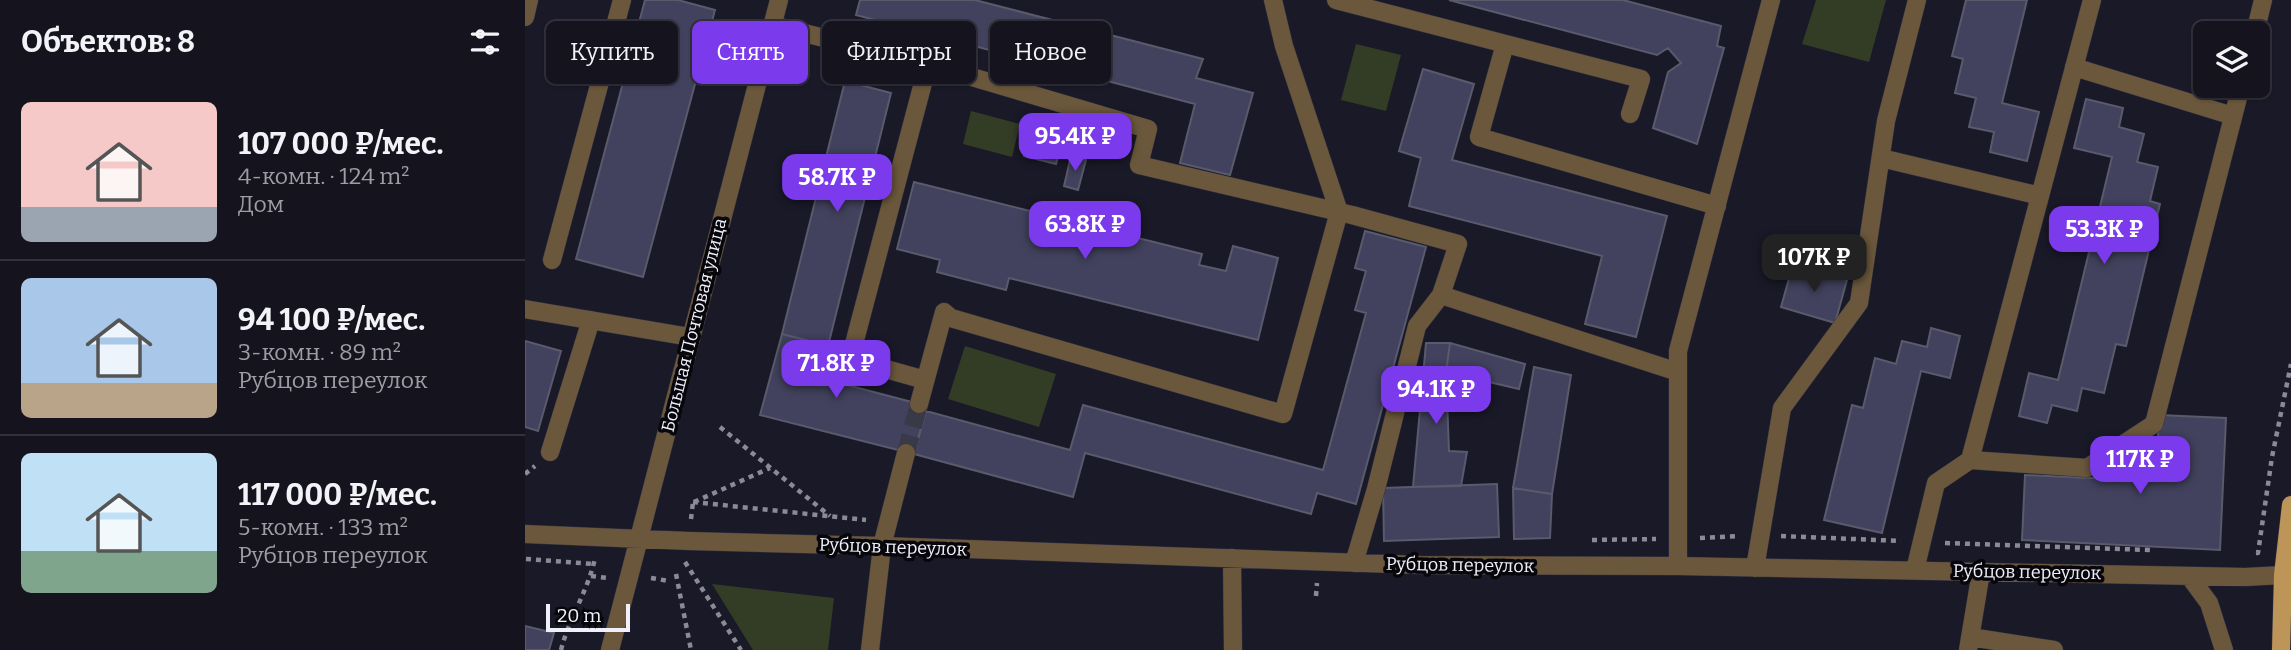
<!DOCTYPE html>
<html lang="ru">
<head>
<meta charset="utf-8">
<style>
  :root { --surface:#14131e; --page:#21202b; --text:#f1f3f6; --muted:#9d9ea4; --line:#33323c; --accent:#7c3aed }
  body { margin:0; font-family:Bitter,serif; background:var(--page); color:var(--text); height:100vh; display:flex; flex-direction:column; font-size:26px; white-space:nowrap }
  * { box-sizing:border-box; margin:0 }
  p { font-size:23px; color:var(--muted) }
  .icon { flex:none; width:38px; height:38px; fill:none; stroke:currentColor; stroke-width:2; stroke-linecap:round; stroke-linejoin:round }
  .map { position:relative; flex:1; overflow:hidden }
  .sheet { display:flex; flex-direction:column; background:var(--surface); width:525px }
  .sheet>* { flex:none }
  .top-card { position:absolute; left:21px; top:21px; width:665px; height:63px; display:flex; gap:14px }
  .controls { position:absolute; left:1668px; top:21px; display:grid; gap:14px }
  .controls a { display:grid; place-items:center; width:77px; height:77px; border-radius:10px; background:var(--surface); box-shadow:0 2px 5px #0004,0 0 0 2px var(--line); font-size:35px }
  .scale { position:absolute; left:21px; bottom:18px; width:84px; box-sizing:border-box; padding-left:7px; border:4px solid #f0f0fb; border-top:0; font-size:19px; line-height:24px; white-space:nowrap; color:#f0f0fb; -webkit-text-stroke:5px #06060b; paint-order:stroke }
  .price { position:absolute; translate:-50% -60px; padding:0 16px; border-radius:14px; background:var(--accent); color:#fff; font-size:23px; line-height:46px; filter:drop-shadow(0 2px 4px #0008) }
  .price::after { content:''; position:absolute; left:50%; top:42px; width:21px; height:16px; margin-left:-10px; background:inherit; clip-path:polygon(0 0,100% 0,50% 100%) }
  .price.on { background:#222; color:#fff }
  ul { padding:0; list-style:none }
  li { display:flex; align-items:center; gap:21px; height:175px; padding:0 21px }
  li+li { border-top:2px solid var(--line) }
  li span { display:grid; place-items:center; flex:none; width:196px; height:140px; border-radius:10px; color:#555 }
  li>.icon { margin-inline-start:auto }
  span .icon { width:84px; height:84px; fill:#fffc; stroke-width:1 }
  li b { font-size:30px }
  h2 { display:flex; justify-content:space-between; align-items:center; height:84px; padding:0 21px; font-size:30px }
  .tag { padding:0 24px; border-radius:10px; background:var(--surface); box-shadow:0 2px 5px #0004,0 0 0 2px var(--line); font-size:24px; line-height:63px }
  .tag.on { background:var(--accent); color:#fff }
  main { display:flex; flex:1; min-height:0 }
  .map>svg:first-child { display:block }
</style>
</head>
<body>
<main>
<section class="sheet">
<h2>Объектов: 8<svg class="icon" aria-label="filters" viewBox="0 0 24 24"><path d="M4 7h16M4 17h16"/><circle cx="9" cy="7" r="2"/><circle cx="15" cy="17" r="2"/></svg></h2>
<ul>
<li><span style="background:linear-gradient(#f6c9c9 75%,#9aa5b1 0)"><svg class="icon" aria-label="home" viewBox="0 0 24 24"><path d="M3 11l9-7 9 7M6 9v11h12V9"/></svg></span><div><b>107 000 ₽/мес.</b><p>4-комн. · 124 m²</p><p>Дом</p></div></li>
<li><span style="background:linear-gradient(#a9c7e8 75%,#b9a48a 0)"><svg class="icon" aria-label="home" viewBox="0 0 24 24"><path d="M3 11l9-7 9 7M6 9v11h12V9"/></svg></span><div><b>94 100 ₽/мес.</b><p>3-комн. · 89 m²</p><p>Рубцов переулок</p></div></li>
<li><span style="background:linear-gradient(#bfe0f5 70%,#7fa58c 0)"><svg class="icon" aria-label="home" viewBox="0 0 24 24"><path d="M3 11l9-7 9 7M6 9v11h12V9"/></svg></span><div><b>117 000 ₽/мес.</b><p>5-комн. · 133 m²</p><p>Рубцов переулок</p></div></li>
</ul>
</section>
<div class="map">
<svg width="1766" height="650" viewBox="0 0 1766 650">
  <rect width="100%" height="100%" fill="#1a1928"/>
  <path fill="#333d26" d="M 1291,0 L 1361,0 L 1344,62 L 1277,44 Z
    M 831,44 L 876,55 L 861,111 L 816,100 Z
    M 446,111 L 495,124 L 487,157 L 438,144 Z
    M 440,346 L 531,374 L 514,427 L 423,399 Z
    M 187,584 L 309,598 L 303,650 L 228,650 Z"/>
  <path fill="#42425e" stroke="#595a6c" stroke-width="2" d="M 120,0 L 153,0 L 190,10 L 118,277 L 51,259 Z
    M 335,0 L 450,0 L 678,59 L 671,78 L 728,93 L 705,175 L 655,163 L 670,104 L 331,15 Z
    M 924,0 L 1098,0 L 1196,26 L 1192,46 L 1199,48 L 1172,144 L 1128,128 L 1143,72 L 1156,63 L 1143,48 L 1132,55 Z
    M 1441,0 L 1502,0 L 1477,103 L 1514,112 L 1502,161 L 1465,152 L 1469,132 L 1444,127 L 1451,98 L 1430,93 L 1438,59 L 1427,56 Z
    M 898,69 L 949,84 L 927,160 L 1142,216 L 1111,337 L 1060,324 L 1077,256 L 884,206 L 896,158 L 874,151 Z
    M 320,81 L 366,93 L 303,346 L 257,334 Z
    M 1561,99 L 1598,108 L 1594,127 L 1619,134 L 1612,162 L 1633,167 L 1625,201 L 1635,204 L 1601,346 L 1591,344 L 1579,393 L 1557,388 L 1552,411 L 1527,405 L 1522,423 L 1494,416 L 1504,373 L 1533,380 L 1587,157 L 1549,148 Z
    M 505,134 L 537,142 L 531,164 L 499,156 Z
    M 546,156 L 561,160 L 553,190 L 539,186 Z
    M 389,182 L 677,254 L 674,265 L 701,271 L 708,246 L 753,258 L 733,340 L 484,278 L 481,290 L 412,272 L 415,260 L 372,249 Z
    M 840,231 L 901,247 L 831,504 L 792,493 L 786,514 L 560,453 L 548,497 L 389,454 L 401,411 L 545,450 L 558,405 L 798,470 L 841,313 L 830,310 L 841,271 L 830,268 Z
    M 1268,264 L 1322,280 L 1310,323 L 1256,307 Z
    M 1406,328 L 1435,336 L 1425,378 L 1396,371 L 1357,533 L 1299,520 L 1327,405 L 1338,408 L 1350,358 L 1371,364 L 1377,341 L 1402,347 Z
    M 257,334 L 312,348 L 303,380 L 402,406 L 389,454 L 235,415 Z
    M 0,341 L 36,351 L 13,431 L 0,427 Z
    M 901,343 L 925,343 L 921,372 L 924,451 L 942,452 L 936,486 L 888,487 Z
    M 925,343 L 1000,364 L 994,389 L 921,372 Z
    M 1009,367 L 1046,375 L 1027,494 L 988,488 Z
    M 1634,415 L 1701,418 L 1695,550 L 1497,540 L 1500,475 L 1631,481 Z
    M 972,484 L 974,537 L 859,541 L 858,488 Z
    M 988,488 L 1027,494 L 1025,538 L 989,539 Z
    M 0,626 L 29,633 L 24,650 L 0,650 Z"/>
  <g fill="none" stroke-linecap="round" stroke-linejoin="round">
    <path stroke="#3a3948" stroke-width="18" stroke-dasharray="18 9" stroke-linecap="butt" d="M 381,453 L 394,404"/>
    <defs>
      <path id="minor" d="M 811,0 L 1116,79 L 1105,114
        M 0,17 L 4,0
        M 247,25 L 403,64 L 325,359 L 400,380
        M 1730,33 L 1738,0
        M 980,44 L 954,137 L 1192,206
        M 403,64 L 623,129 L 614,165 L 827,215 L 933,244 L 916,295 L 892,326 L 851,489 L 829,563
        M 1549,67 L 1708,116
        M 1356,158 L 1515,196
        M 27,260 L 97,0
        M 916,295 L 1153,372
        M 0,309 L 165,337
        M 394,404 L 419,312 L 426,318 L 758,414 L 814,212 L 759,46 L 748,0
        M 25,452 L 66,320
        M 1445,460 L 1567,0
        M 0,534 L 164,541 L 357,546 L 896,565 L 1153,566 L 1720,577 L 1758,575
        M 707,558 L 708,650
        M 1153,566 L 1153,351 L 1246,0
        M 1230,568 L 1257,408 L 1334,303 L 1361,121 L 1392,0
        M 1390,570 L 1411,483 L 1445,460 L 1562,468 L 1629,424 L 1716,86
        M 1664,576 L 1684,603 L 1699,650
        M 1445,637 L 1529,650
        M 85,650 L 254,0
        M 345,650 L 357,546 L 381,453
        M 1443,650 L 1456,572"/>
      <path id="major" d="M 1756,650 L 1758,575 L 1766,505"/>
    </defs>
    <use href="#minor" stroke="#343341" stroke-width="19"/>
    <use href="#major" stroke="#343341" stroke-width="19"/>
    <path stroke="#8b8b98" stroke-width="4.5" stroke-dasharray="5 5" stroke-linecap="butt" d="M 195,427 L 305,516
      M 0,474 L 10,466
      M 168,502 L 341,520
      M 169,502 L 245,468
      M 166,519 L 168,502
      M 1256,536 L 1376,541
      M 1175,538 L 1215,536
      M 1067,540 L 1131,539
      M 1420,543 L 1625,550
      M 1731,553 L 1733,553 L 1747,457 L 1766,364
      M 1,559 L 69,564
      M 160,562 L 216,650
      M 151,574 L 166,650
      M 66,576 L 83,578
      M 126,578 L 144,581
      M 791,596 L 792,583
      M 36,650 C 44,618 63,591 70,558"/>
    <use href="#minor" stroke="#6b583c" stroke-width="18"/>
    <use href="#major" stroke="#bd9558" stroke-width="18"/>
  </g>
  <g text-anchor="middle" stroke-width="7" stroke-linejoin="round" paint-order="stroke">
    <g font-size="18" fill="#f0f0fb" stroke="#06060b">
      <text transform="translate(169 325) rotate(-76)" y="6">Большая Почтовая улица</text>
      <text transform="translate(368 547) rotate(2)" y="6">Рубцов переулок</text>
      <text transform="translate(935 565) rotate(1)" y="6">Рубцов переулок</text>
      <text transform="translate(1502 572) rotate(1)" y="6">Рубцов переулок</text>
    </g>
  </g>
</svg>
<div class="controls">
<a><svg class="icon" aria-label="layers" viewBox="0 0 24 24"><path d="M12 4l9 5-9 5-9-5zM3 14l9 5 9-5"/></svg></a>
</div>
<div class="scale">20 m</div>
<b class="price" style="left:550px;top:173px">95.4K ₽</b>
<b class="price" style="left:312px;top:214px">58.7K ₽</b>
<b class="price" style="left:560px;top:261px">63.8K ₽</b>
<b class="price" style="left:1579px;top:266px">53.3K ₽</b>
<b class="price on" style="left:1289px;top:294px">107K ₽</b>
<b class="price" style="left:311px;top:400px">71.8K ₽</b>
<b class="price" style="left:911px;top:426px">94.1K ₽</b>
<b class="price" style="left:1615px;top:496px">117K ₽</b>
<div class="top-card">
<a class="tag">Купить</a>
<a class="tag on">Снять</a>
<a class="tag">Фильтры</a>
<a class="tag">Новое</a>
</div>
</div>
</main>
</body>
</html>
